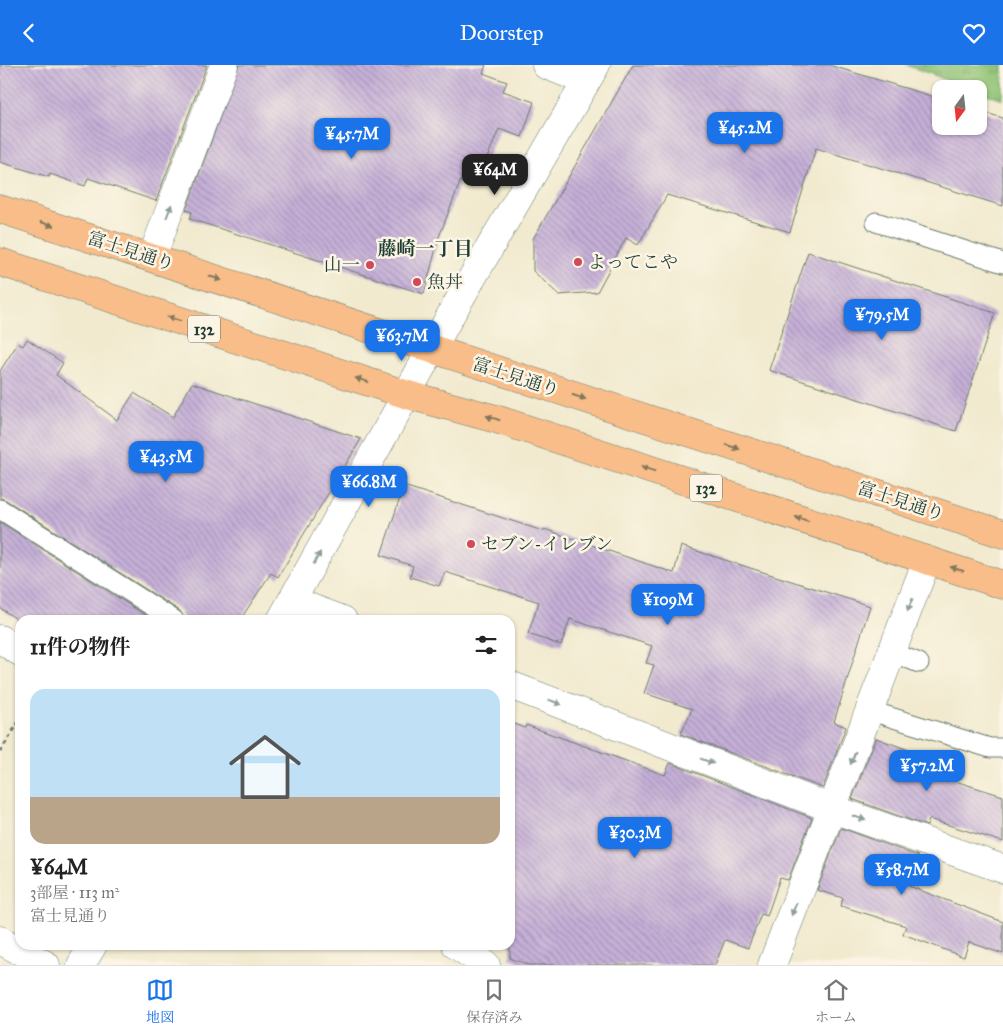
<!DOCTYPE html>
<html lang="ja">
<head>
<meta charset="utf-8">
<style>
  :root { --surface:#fff; --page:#f6f6f6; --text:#222; --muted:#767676; --line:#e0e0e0; --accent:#1a73e8 }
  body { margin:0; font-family:"IM FELL Great Primer","Noto Serif JP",serif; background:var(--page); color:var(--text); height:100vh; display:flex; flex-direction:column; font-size:19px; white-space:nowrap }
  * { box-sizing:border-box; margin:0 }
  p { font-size:16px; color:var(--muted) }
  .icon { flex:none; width:28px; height:28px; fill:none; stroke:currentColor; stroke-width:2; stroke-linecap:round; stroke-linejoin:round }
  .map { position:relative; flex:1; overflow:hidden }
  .details { position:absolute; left:15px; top:550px; width:500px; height:335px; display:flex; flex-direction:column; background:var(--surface); border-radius:15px; box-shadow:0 1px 4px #0004 }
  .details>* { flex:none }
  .needle { width:32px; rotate:195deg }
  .fabs { position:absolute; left:932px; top:15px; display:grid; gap:10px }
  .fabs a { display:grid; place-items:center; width:55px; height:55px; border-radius:10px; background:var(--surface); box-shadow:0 1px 4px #0004; font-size:25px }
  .price { position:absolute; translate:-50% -42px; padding:0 11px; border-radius:10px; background:var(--accent); color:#fff; font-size:16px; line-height:32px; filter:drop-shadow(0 1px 2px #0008) }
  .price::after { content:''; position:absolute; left:50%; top:30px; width:15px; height:11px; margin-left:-8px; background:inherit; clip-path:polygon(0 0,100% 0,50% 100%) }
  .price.current { background:#222; color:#fff }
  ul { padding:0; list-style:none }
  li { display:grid; align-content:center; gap:10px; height:265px; padding:0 15px }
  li+li { border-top:1px solid var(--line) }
  li span { display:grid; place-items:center; height:155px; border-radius:15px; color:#555 }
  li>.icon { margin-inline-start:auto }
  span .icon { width:90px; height:90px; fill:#fffc; stroke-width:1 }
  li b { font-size:21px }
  h2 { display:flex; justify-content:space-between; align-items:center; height:60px; padding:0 15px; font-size:21px }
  header { display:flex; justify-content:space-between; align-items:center; height:65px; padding:0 15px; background:var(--accent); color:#fff; font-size:22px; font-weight:600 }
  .tab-bar { display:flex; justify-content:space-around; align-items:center; height:70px; border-top:1px solid var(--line); background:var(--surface); font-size:14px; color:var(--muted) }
  .tab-bar a { display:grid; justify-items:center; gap:2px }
  .tab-bar .current { color:var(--accent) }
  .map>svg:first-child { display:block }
</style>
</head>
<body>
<header><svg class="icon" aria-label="back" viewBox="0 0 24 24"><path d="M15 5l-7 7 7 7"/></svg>Doorstep<svg class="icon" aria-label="heart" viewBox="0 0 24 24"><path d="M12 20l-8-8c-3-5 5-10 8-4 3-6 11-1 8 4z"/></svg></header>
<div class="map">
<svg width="1003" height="900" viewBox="0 0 1003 900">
  <defs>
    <pattern id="grass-tufts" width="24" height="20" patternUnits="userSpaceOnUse" patternTransform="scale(1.25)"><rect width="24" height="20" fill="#8fc375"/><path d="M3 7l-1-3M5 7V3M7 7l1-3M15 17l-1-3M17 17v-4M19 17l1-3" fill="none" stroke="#74a061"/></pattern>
    <pattern id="building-back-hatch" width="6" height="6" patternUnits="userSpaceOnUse" patternTransform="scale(1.25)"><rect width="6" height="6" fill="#c6b0d8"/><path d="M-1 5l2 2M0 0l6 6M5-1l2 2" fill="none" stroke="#a090b0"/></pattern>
  </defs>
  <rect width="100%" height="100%" fill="#fcf5e5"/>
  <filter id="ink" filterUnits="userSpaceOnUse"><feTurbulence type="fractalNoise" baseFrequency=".02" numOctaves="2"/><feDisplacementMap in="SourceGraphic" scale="10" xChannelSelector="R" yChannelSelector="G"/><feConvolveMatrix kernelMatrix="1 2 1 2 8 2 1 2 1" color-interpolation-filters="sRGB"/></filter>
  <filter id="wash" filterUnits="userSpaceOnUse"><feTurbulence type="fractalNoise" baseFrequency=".0096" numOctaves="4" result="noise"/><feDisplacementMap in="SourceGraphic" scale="20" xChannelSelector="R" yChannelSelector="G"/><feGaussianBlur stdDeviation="1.12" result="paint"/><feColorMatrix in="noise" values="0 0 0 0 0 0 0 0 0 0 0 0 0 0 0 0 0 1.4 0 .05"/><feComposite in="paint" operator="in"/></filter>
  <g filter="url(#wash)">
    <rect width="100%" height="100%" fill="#f1eacf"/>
    <path fill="url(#grass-tufts)" stroke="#578054" d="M 906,0 L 1003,0 L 1003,35 L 979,26 L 979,24 L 972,24 Z"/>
    <g id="blocks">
      <path fill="url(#building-back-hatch)" d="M 0,0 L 207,0 L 156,136 L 88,113 L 85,121 L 50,109 L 49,112 L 0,97 Z
        M 239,0 L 486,0 L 483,8 L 507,17 L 503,26 L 534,37 L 522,72 L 499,64 L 481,108 L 466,102 L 439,172 L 424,229 L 190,154 L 192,147 L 186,145 Z
        M 633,0 L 829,0 L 941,34 L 941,61 L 979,61 L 979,46 L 1003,53 L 1003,141 L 816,83 L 790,167 L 667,130 L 638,180 L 626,173 L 597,227 L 559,230 L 533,206 L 533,174 Z
        M 808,187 L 995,248 L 956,366 L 769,305 Z
        M 27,274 L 63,298 L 56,310 L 117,355 L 134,328 L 173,352 L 192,318 L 361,374 L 278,512 L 271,508 L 240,555 L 185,555 L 180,546 L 6,435 L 0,433 L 0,306 L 18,278 L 23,281 Z
        M 404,421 L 543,466 L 544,464 L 674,508 L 681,481 L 870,541 L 834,657 L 846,662 L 823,723 L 681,669 L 692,644 L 644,628 L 654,600 L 646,598 L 652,581 L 570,554 L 561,580 L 528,569 L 539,537 L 445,507 L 439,521 L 410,512 L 413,501 L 381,490 Z
        M 0,457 L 153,555 L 18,555 L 0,543 Z
        M 510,657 L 525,663 L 526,660 L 665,710 L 670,698 L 812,753 L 788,815 L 780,813 L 767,851 L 761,849 L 748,883 L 725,875 L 715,900 L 529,900 L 510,893 Z
        M 876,673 L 917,688 L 917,691 L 959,705 L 955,716 L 1003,731 L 1003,777 L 929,754 L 927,761 L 852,734 Z
        M 841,763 L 918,791 L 909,821 L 1003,857 L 1003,889 L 969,877 L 964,892 L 903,869 L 906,861 L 841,841 L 843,833 L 817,825 Z"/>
    </g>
  </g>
  <g filter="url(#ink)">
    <use href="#blocks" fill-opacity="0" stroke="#687a6a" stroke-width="1"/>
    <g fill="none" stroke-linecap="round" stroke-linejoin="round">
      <defs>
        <path id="lane" d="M 876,157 L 1003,198
          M 0,444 L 174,555
          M 892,587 L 919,598
          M 871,646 L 990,683 L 1003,683"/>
        <path id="street" d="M 546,0 L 586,16
          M 152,192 L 224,0
          M 293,536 L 343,555
          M 281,555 L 454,244 L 596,0
          M 0,574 L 20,587
          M 510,620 L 833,744 L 1003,804
          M 0,875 L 46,900
          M 456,880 L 486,900
          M 81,900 L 93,880
          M 772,900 L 927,495"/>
        <path id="highway" d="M 0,144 L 1003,469
          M 0,197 L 408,330 L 496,354 L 1003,520"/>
      </defs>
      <use href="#lane" stroke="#687a6a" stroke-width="21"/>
      <use href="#street" stroke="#687a6a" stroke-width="29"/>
      <use href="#highway" stroke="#687a6a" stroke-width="29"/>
      <path stroke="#687a6a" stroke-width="3" stroke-dasharray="4 4" stroke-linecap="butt" d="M 0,687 L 20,655"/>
      <use href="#lane" stroke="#fff" stroke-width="19"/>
      <use href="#street" stroke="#fff" stroke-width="28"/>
      <use href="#highway" stroke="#f8bd89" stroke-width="28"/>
    </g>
    <defs><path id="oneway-solid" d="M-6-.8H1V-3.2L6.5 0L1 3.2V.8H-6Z" transform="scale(1.25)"/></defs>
    <g fill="#8f9e9a">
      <use href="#oneway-solid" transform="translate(169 146) rotate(-69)"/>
      <use href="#oneway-solid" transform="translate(317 493) rotate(-61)"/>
      <use href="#oneway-solid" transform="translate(910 540) rotate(111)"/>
      <use href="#oneway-solid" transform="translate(555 637) rotate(21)"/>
      <use href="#oneway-solid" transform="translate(853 693) rotate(111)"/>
      <use href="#oneway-solid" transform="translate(707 696) rotate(21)"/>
      <use href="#oneway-solid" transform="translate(859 753) rotate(19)"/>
      <use href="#oneway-solid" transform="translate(794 844) rotate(111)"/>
    </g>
    <g fill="#81775a">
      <use href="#oneway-solid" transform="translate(47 159) rotate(17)"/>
      <use href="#oneway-solid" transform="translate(215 213) rotate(18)"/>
      <use href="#oneway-solid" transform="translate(174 254) rotate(-162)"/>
      <use href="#oneway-solid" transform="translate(362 315) rotate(-162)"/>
      <use href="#oneway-solid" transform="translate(579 332) rotate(18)"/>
      <use href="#oneway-solid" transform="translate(493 353) rotate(-163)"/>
      <use href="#oneway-solid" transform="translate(733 382) rotate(18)"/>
      <use href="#oneway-solid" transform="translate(648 404) rotate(-162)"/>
      <use href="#oneway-solid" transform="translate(802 454) rotate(-162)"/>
      <use href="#oneway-solid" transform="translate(957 504) rotate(-162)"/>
    </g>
  </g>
  <g fill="#d1495b" stroke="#fcf5e5" stroke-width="2">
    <circle cx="578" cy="197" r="5"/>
    <circle cx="370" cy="200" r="5"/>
    <circle cx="417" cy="217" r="5"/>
    <circle cx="471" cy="479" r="5"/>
  </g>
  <g text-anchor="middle" stroke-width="5" stroke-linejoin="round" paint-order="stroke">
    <g fill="#fcf5e5" stroke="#617469" stroke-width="1">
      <rect x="188" y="250.5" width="32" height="27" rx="4"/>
      <rect x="690" y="409.5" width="32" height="27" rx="4"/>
    </g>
    <g font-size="16" font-weight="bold" fill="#1f3d34">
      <text x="204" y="270">132</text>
      <text x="706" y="429">132</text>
    </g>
    <g font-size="18" fill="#1f3d34" stroke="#fcf5e5">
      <text transform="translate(131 186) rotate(18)" y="6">富士見通り</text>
      <text transform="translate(516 312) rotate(18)" y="6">富士見通り</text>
      <text transform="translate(901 436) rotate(18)" y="6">富士見通り</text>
    </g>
    <g font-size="18" fill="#1f3d34" stroke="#fcf5e5" text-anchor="start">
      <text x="588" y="203">よってこや</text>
      <text x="360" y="206" text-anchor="end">山一</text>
      <text x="427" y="223">魚丼</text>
      <text x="481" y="485">セブン-イレブン</text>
    </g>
    <g font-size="19" font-weight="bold" fill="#1f3d34" stroke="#fcf5e5">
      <text x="425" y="190">藤崎一丁目</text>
    </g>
  </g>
</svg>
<div class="fabs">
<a><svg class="needle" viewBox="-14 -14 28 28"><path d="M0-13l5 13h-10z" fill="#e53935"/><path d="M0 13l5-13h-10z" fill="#767676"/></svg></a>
</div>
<b class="price" style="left:745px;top:89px">¥45.2M</b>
<b class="price" style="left:352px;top:95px">¥45.7M</b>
<b class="price current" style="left:495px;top:131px">¥64M</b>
<b class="price" style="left:882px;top:276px">¥79.5M</b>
<b class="price" style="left:402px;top:297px">¥63.7M</b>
<b class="price" style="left:166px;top:418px">¥43.5M</b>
<b class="price" style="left:369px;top:443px">¥66.8M</b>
<b class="price" style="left:668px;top:561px">¥109M</b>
<b class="price" style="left:927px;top:727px">¥57.2M</b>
<b class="price" style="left:635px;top:794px">¥30.3M</b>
<b class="price" style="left:902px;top:831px">¥58.7M</b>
<section class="details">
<h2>11件の物件<svg class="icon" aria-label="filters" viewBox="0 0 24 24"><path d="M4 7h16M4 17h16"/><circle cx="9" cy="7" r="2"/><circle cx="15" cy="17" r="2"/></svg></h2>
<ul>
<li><span style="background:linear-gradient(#bfe0f5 70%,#b9a48a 0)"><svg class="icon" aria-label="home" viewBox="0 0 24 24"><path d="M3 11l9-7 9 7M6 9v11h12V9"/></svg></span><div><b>¥64M</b><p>3部屋 · 113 m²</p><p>富士見通り</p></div></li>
</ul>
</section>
</div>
<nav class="tab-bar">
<a class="current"><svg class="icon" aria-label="map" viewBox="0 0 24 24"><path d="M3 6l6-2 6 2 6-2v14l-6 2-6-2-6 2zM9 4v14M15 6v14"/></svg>地図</a>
<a><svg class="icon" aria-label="saved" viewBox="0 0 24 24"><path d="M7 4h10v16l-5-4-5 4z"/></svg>保存済み</a>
<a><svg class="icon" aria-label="home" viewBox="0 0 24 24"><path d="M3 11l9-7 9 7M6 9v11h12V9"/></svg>ホーム</a>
</nav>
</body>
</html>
